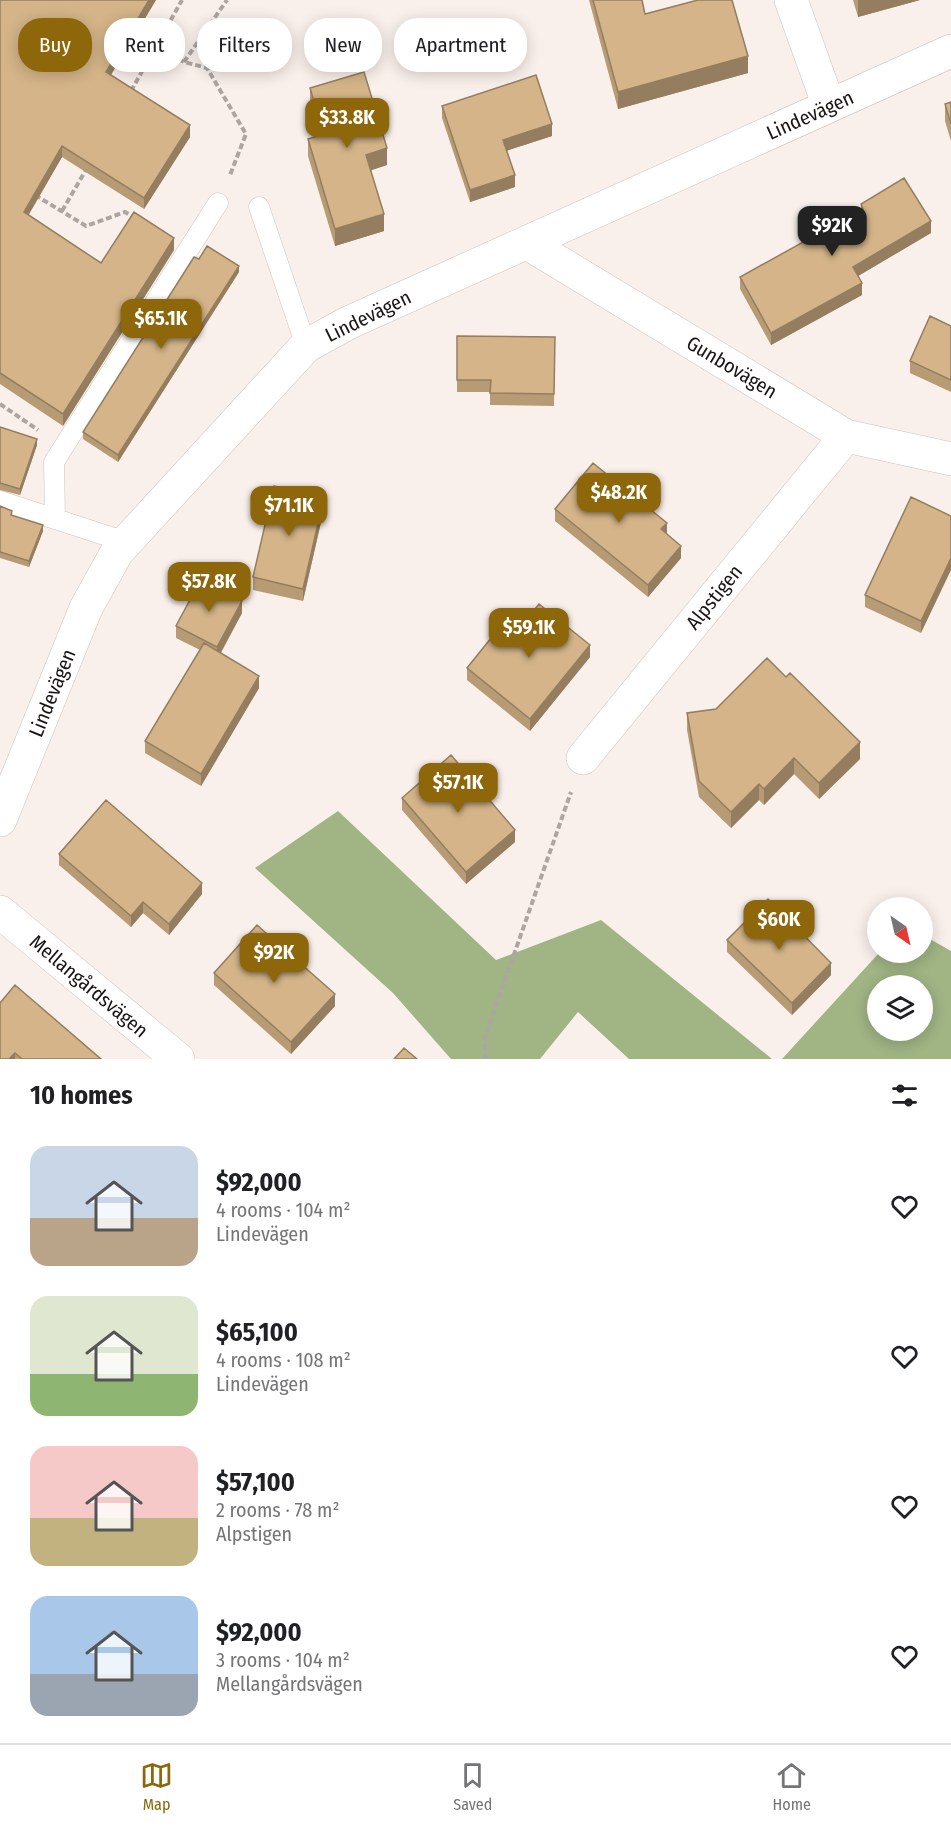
<!DOCTYPE html>
<html lang="en">
<head>
<meta charset="utf-8">
<style>
  :root { --surface:#fff; --page:#f6f6f6; --text:#202124; --muted:#757577; --line:#e0e0e0; --accent:#8d6709 }
  body { margin:0; font-family:"Fira Sans Condensed",sans-serif; background:var(--page); color:var(--text); height:100vh; display:flex; flex-direction:column; font-size:22px; white-space:nowrap }
  * { box-sizing:border-box; margin:0 }
  p { font-size:20px; color:var(--muted) }
  .icon { flex:none; width:33px; height:33px; fill:none; stroke:currentColor; stroke-width:2; stroke-linecap:round; stroke-linejoin:round }
  .map { position:relative; height:1059px; overflow:hidden }
  .sheet { display:flex; flex-direction:column; background:var(--surface); flex:1 }
  .sheet>* { flex:none }
  .top-card { position:absolute; left:18px; top:18px; width:600px; height:54px; display:flex; gap:12px }
  .needle { width:39px; rotate:146deg }
  .tools { position:absolute; left:867px; top:897px; display:grid; gap:12px }
  .tools a { display:grid; place-items:center; width:66px; height:66px; border-radius:50%; background:var(--surface); box-shadow:0 3px 15px #0003; font-size:30px }
  .price { position:absolute; translate:-50% -51px; padding:0 14px; border-radius:12px; background:var(--accent); color:#fff; font-size:20px; line-height:39px; filter:drop-shadow(0 2px 3px #0008) }
  .price::after { content:''; position:absolute; left:50%; top:36px; width:18px; height:14px; margin-left:-9px; background:inherit; clip-path:polygon(0 0,100% 0,50% 100%) }
  .price.selected { background:#222; color:#fff }
  ul { padding:0; list-style:none }
  li { display:flex; align-items:center; gap:18px; height:150px; padding:0 30px }
  li span { display:grid; place-items:center; flex:none; width:168px; height:120px; border-radius:18px; color:#555 }
  li>.icon { margin-inline-start:auto }
  span .icon { width:72px; height:72px; fill:#fffc; stroke-width:1 }
  li b { font-size:26px }
  h2 { display:flex; justify-content:space-between; align-items:center; height:72px; padding:0 30px; font-size:26px }
  .tag { padding:0 21px; border-radius:24px; background:var(--surface); box-shadow:0 3px 15px #0003; font-size:21px; line-height:54px }
  .tag.selected { background:var(--accent); color:#fff }
  .menu { display:flex; justify-content:space-around; align-items:center; height:84px; border-top:2px solid var(--line); background:var(--surface); font-size:16px; color:var(--muted) }
  .menu a { display:grid; justify-items:center; gap:3px }
  .menu .selected { color:var(--accent) }
  .map>svg:first-child { display:block }
</style>
</head>
<body>
<div class="map">
<svg width="951" height="1059" viewBox="0 0 951 1059">
  <rect width="100%" height="100%" fill="#faf0eb"/>
  <path fill="#a0b484" fill-rule="evenodd" d="M 338,811 L 496,960 L 601,920 L 772,1059 L 629,1059 L 578,1012 L 540,1059 L 451,1059 L 393,993 L 255,868 Z
    M 923,935 L 951,951 L 951,1059 L 782,1059 L 879,953 L 922,952 ZM 878,986 L 922,986 L 922,1030 L 878,1030 Z"/>
  <g fill="none" stroke-linecap="round" stroke-linejoin="round">
    <defs>
      <path id="lane" d="M 259,207 L 306,346
        M 0,501 L 126,542
        M 55,518 L 54,462 L 218,203"/>
      <path id="street" d="M 791,0 L 829,106
        M 527,243 L 846,436 L 951,459
        M 583,758 L 846,436
        M 0,820 L 86,608 L 117,552 L 306,346 L 348,323 L 951,51
        M 0,912 L 178,1059"/>
    </defs>
    <use href="#lane" stroke="#cbc2be" stroke-width="21"/>
    <use href="#street" stroke="#cbc2be" stroke-width="34"/>
    <path stroke="#ada5a1" stroke-width="4" stroke-dasharray="6 3" stroke-linecap="butt" d="M 131,33 L 184,62 L 207,68 L 246,134 L 230,175
      M 184,62 L 227,0
      M 131,91 L 182,0
      M 35,195 L 86,226 L 125,212 L 135,218
      M 62,211 L 87,168
      M 0,404 L 38,430
      M 485,1059 L 485,1037 L 571,792"/>
    <use href="#lane" stroke="#fff" stroke-width="20"/>
    <use href="#street" stroke="#fff" stroke-width="33"/>
  </g>
  <path fill="#b69b75" d="M 0,0 L 156,0 L 111,75 L 190,137 L 144,209 L 62,157 L 28,215 L 101,263 L 174,250 L 63,426 L 0,384 Z
    M 589,0 L 642,0 L 645,14 L 748,73 L 618,109 Z
    M 853,0 L 920,0 L 858,17 Z
    M 310,88 L 387,165 L 371,170 L 384,231 L 335,246 L 308,156 L 308,139 L 319,136 L 310,105 Z
    M 951,102 L 951,141 L 945,121 L 945,104 Z
    M 442,106 L 552,136 L 506,151 L 515,187 L 470,202 L 442,118 Z
    M 861,204 L 931,233 L 858,276 L 862,295 L 771,345 L 740,289 L 740,277 L 861,210 Z
    M 199,259 L 239,272 L 118,462 L 83,439 L 83,432 Z
    M 951,326 L 951,392 L 910,373 L 910,361 Z
    M 457,336 L 555,337 L 554,406 L 490,405 L 490,392 L 457,392 Z
    M 0,427 L 37,445 L 20,495 L 0,490 Z
    M 0,506 L 12,515 L 43,531 L 29,567 L 0,558 Z
    M 324,509 L 303,601 L 253,590 L 253,577 Z
    M 555,509 L 681,558 L 648,597 L 555,521 Z
    M 951,516 L 921,633 L 865,607 L 865,595 Z
    M 242,613 L 221,653 L 259,688 L 201,786 L 145,753 L 145,741 L 200,650 L 176,638 L 176,626 Z
    M 590,657 L 530,731 L 467,680 L 467,668 Z
    M 687,713 L 860,759 L 819,799 L 794,774 L 764,805 L 759,800 L 731,828 L 699,797 L 687,730 Z
    M 402,798 L 515,842 L 466,884 L 402,810 Z
    M 59,854 L 202,894 L 169,935 L 143,913 L 131,927 L 59,865 Z
    M 727,940 L 831,975 L 792,1015 L 727,952 Z
    M 214,973 L 335,1006 L 291,1054 L 214,985 Z
    M 0,1003 L 101,1059 L 0,1059 Z"/>
  <path fill="#947e5f" d="M 149,0 L 156,0 L 106,83 L 106,72 Z
    M 858,0 L 920,0 L 858,17 Z
    M 748,56 L 748,73 L 618,109 L 618,92 Z
    M 552,124 L 552,136 L 503,152 L 503,140 Z
    M 190,125 L 190,137 L 144,209 L 144,198 Z
    M 62,146 L 62,157 L 24,223 L 24,212 Z
    M 387,148 L 387,165 L 366,172 L 366,155 Z
    M 515,175 L 515,187 L 470,202 L 470,190 Z
    M 384,214 L 384,231 L 335,246 L 335,229 Z
    M 931,221 L 931,233 L 853,279 L 853,267 Z
    M 174,238 L 174,250 L 63,426 L 63,414 Z
    M 239,266 L 239,272 L 118,462 L 118,455 Z
    M 862,283 L 862,295 L 771,345 L 771,333 Z
    M 37,439 L 37,445 L 20,495 L 20,489 Z
    M 324,497 L 324,509 L 303,601 L 303,589 Z
    M 667,523 L 667,535 L 661,529 Z
    M 43,525 L 43,531 L 29,567 L 29,561 Z
    M 681,546 L 681,558 L 648,597 L 648,585 Z
    M 951,558 L 951,570 L 921,633 L 921,621 Z
    M 242,601 L 242,613 L 217,659 L 217,647 Z
    M 590,645 L 590,657 L 530,731 L 530,719 Z
    M 259,676 L 259,688 L 201,786 L 201,774 Z
    M 860,742 L 860,759 L 819,799 L 819,783 Z
    M 794,758 L 794,774 L 764,805 L 764,789 Z
    M 759,784 L 759,800 L 731,828 L 731,812 Z
    M 515,830 L 515,842 L 466,884 L 466,872 Z
    M 202,883 L 202,894 L 169,935 L 169,924 Z
    M 143,902 L 143,913 L 131,927 L 131,916 Z
    M 831,963 L 831,975 L 792,1015 L 792,1003 Z
    M 335,994 L 335,1006 L 291,1054 L 291,1042 Z
    M 15,1053 L 15,1059 L 9,1059 Z"/>
  <path fill="#d4b488" stroke="#947e5f" stroke-width="1.5" d="M 0,0 L 149,0 L 106,72 L 190,125 L 144,198 L 62,146 L 24,212 L 101,263 L 134,212 L 174,238 L 63,414 L 0,373 Z
    M 593,0 L 642,0 L 645,14 L 698,0 L 732,0 L 748,56 L 618,92 Z
    M 364,72 L 387,148 L 366,155 L 384,214 L 335,229 L 308,139 L 324,134 L 310,88 Z
    M 536,75 L 552,124 L 503,140 L 515,175 L 470,190 L 442,106 Z
    M 951,102 L 951,124 L 945,104 Z
    M 904,178 L 931,221 L 853,267 L 862,283 L 771,333 L 740,277 L 863,209 L 861,204 Z
    M 207,246 L 239,266 L 118,455 L 83,432 L 194,257 L 199,259 Z
    M 930,316 L 951,326 L 951,380 L 910,361 Z
    M 457,336 L 555,337 L 554,394 L 490,393 L 491,380 L 457,380 Z
    M 0,427 L 37,439 L 20,489 L 0,483 Z
    M 593,463 L 667,523 L 661,529 L 681,546 L 648,585 L 555,509 Z
    M 274,486 L 324,497 L 303,589 L 253,577 Z
    M 911,497 L 951,516 L 951,558 L 921,621 L 865,595 Z
    M 0,506 L 12,511 L 11,515 L 43,525 L 29,561 L 0,552 Z
    M 201,579 L 242,601 L 217,647 L 176,626 Z
    M 539,604 L 590,645 L 530,719 L 467,668 L 508,617 L 520,627 Z
    M 204,643 L 259,676 L 201,774 L 145,741 Z
    M 767,658 L 786,677 L 790,673 L 860,742 L 819,783 L 794,758 L 764,789 L 759,784 L 731,812 L 699,781 L 687,713 L 716,709 Z
    M 451,755 L 515,830 L 466,872 L 402,798 Z
    M 106,800 L 202,883 L 169,924 L 143,902 L 131,916 L 59,854 Z
    M 768,899 L 831,963 L 792,1003 L 727,940 Z
    M 257,925 L 335,994 L 291,1042 L 214,973 Z
    M 15,985 L 101,1059 L 22,1059 L 15,1053 L 9,1059 L 0,1059 L 0,1003 Z
    M 404,1048 L 417,1059 L 394,1059 Z"/>
  <g text-anchor="middle" stroke-width="5" stroke-linejoin="round" paint-order="stroke">
    <g font-size="20" fill="#181513" stroke="#fff">
      <text transform="translate(810 115) rotate(-24)" y="7">Lindevägen</text>
      <text transform="translate(368 316) rotate(-26)" y="7">Lindevägen</text>
      <text transform="translate(732 367) rotate(31)" y="7">Gunbovägen</text>
      <text transform="translate(714 597) rotate(-51)" y="7">Alpstigen</text>
      <text transform="translate(52 693) rotate(-68)" y="7">Lindevägen</text>
      <text transform="translate(89 986) rotate(40)" y="7">Mellangårdsvägen</text>
    </g>
  </g>
</svg>
<div class="tools">
<a><svg class="needle" viewBox="-14 -14 28 28"><path d="M0-13l5 13h-10z" fill="#e53935"/><path d="M0 13l5-13h-10z" fill="#757577"/></svg></a>
<a><svg class="icon" aria-label="layers" viewBox="0 0 24 24"><path d="M12 4l9 5-9 5-9-5zM3 14l9 5 9-5"/></svg></a>
</div>
<b class="price" style="left:347px;top:149px">$33.8K</b>
<b class="price selected" style="left:832px;top:257px">$92K</b>
<b class="price" style="left:161px;top:350px">$65.1K</b>
<b class="price" style="left:619px;top:524px">$48.2K</b>
<b class="price" style="left:289px;top:537px">$71.1K</b>
<b class="price" style="left:209px;top:613px">$57.8K</b>
<b class="price" style="left:529px;top:659px">$59.1K</b>
<b class="price" style="left:458px;top:814px">$57.1K</b>
<b class="price" style="left:779px;top:951px">$60K</b>
<b class="price" style="left:274px;top:984px">$92K</b>
<div class="top-card">
<a class="tag selected">Buy</a>
<a class="tag">Rent</a>
<a class="tag">Filters</a>
<a class="tag">New</a>
<a class="tag">Apartment</a>
</div>
</div>
<section class="sheet">
<h2>10 homes<svg class="icon" aria-label="filters" viewBox="0 0 24 24"><path d="M4 7h16M4 17h16"/><circle cx="9" cy="7" r="2"/><circle cx="15" cy="17" r="2"/></svg></h2>
<ul>
<li><span style="background:linear-gradient(#c9d6e8 60%,#b9a48a 0)"><svg class="icon" aria-label="home" viewBox="0 0 24 24"><path d="M3 11l9-7 9 7M6 9v11h12V9"/></svg></span><div><b>$92,000</b><p>4 rooms · 104 m²</p><p>Lindevägen</p></div><svg class="icon" aria-label="heart" viewBox="0 0 24 24"><path d="M12 20l-8-8c-3-5 5-10 8-4 3-6 11-1 8 4z"/></svg></li>
<li><span style="background:linear-gradient(#dfe7d0 65%,#8fb573 0)"><svg class="icon" aria-label="home" viewBox="0 0 24 24"><path d="M3 11l9-7 9 7M6 9v11h12V9"/></svg></span><div><b>$65,100</b><p>4 rooms · 108 m²</p><p>Lindevägen</p></div><svg class="icon" aria-label="heart" viewBox="0 0 24 24"><path d="M12 20l-8-8c-3-5 5-10 8-4 3-6 11-1 8 4z"/></svg></li>
<li><span style="background:linear-gradient(#f6c9c9 60%,#c2b280 0)"><svg class="icon" aria-label="home" viewBox="0 0 24 24"><path d="M3 11l9-7 9 7M6 9v11h12V9"/></svg></span><div><b>$57,100</b><p>2 rooms · 78 m²</p><p>Alpstigen</p></div><svg class="icon" aria-label="heart" viewBox="0 0 24 24"><path d="M12 20l-8-8c-3-5 5-10 8-4 3-6 11-1 8 4z"/></svg></li>
<li><span style="background:linear-gradient(#a9c7e8 65%,#9aa5b1 0)"><svg class="icon" aria-label="home" viewBox="0 0 24 24"><path d="M3 11l9-7 9 7M6 9v11h12V9"/></svg></span><div><b>$92,000</b><p>3 rooms · 104 m²</p><p>Mellangårdsvägen</p></div><svg class="icon" aria-label="heart" viewBox="0 0 24 24"><path d="M12 20l-8-8c-3-5 5-10 8-4 3-6 11-1 8 4z"/></svg></li>
</ul>
</section>
<nav class="menu">
<a class="selected"><svg class="icon" aria-label="map" viewBox="0 0 24 24"><path d="M3 6l6-2 6 2 6-2v14l-6 2-6-2-6 2zM9 4v14M15 6v14"/></svg>Map</a>
<a><svg class="icon" aria-label="saved" viewBox="0 0 24 24"><path d="M7 4h10v16l-5-4-5 4z"/></svg>Saved</a>
<a><svg class="icon" aria-label="home" viewBox="0 0 24 24"><path d="M3 11l9-7 9 7M6 9v11h12V9"/></svg>Home</a>
</nav>
</body>
</html>
